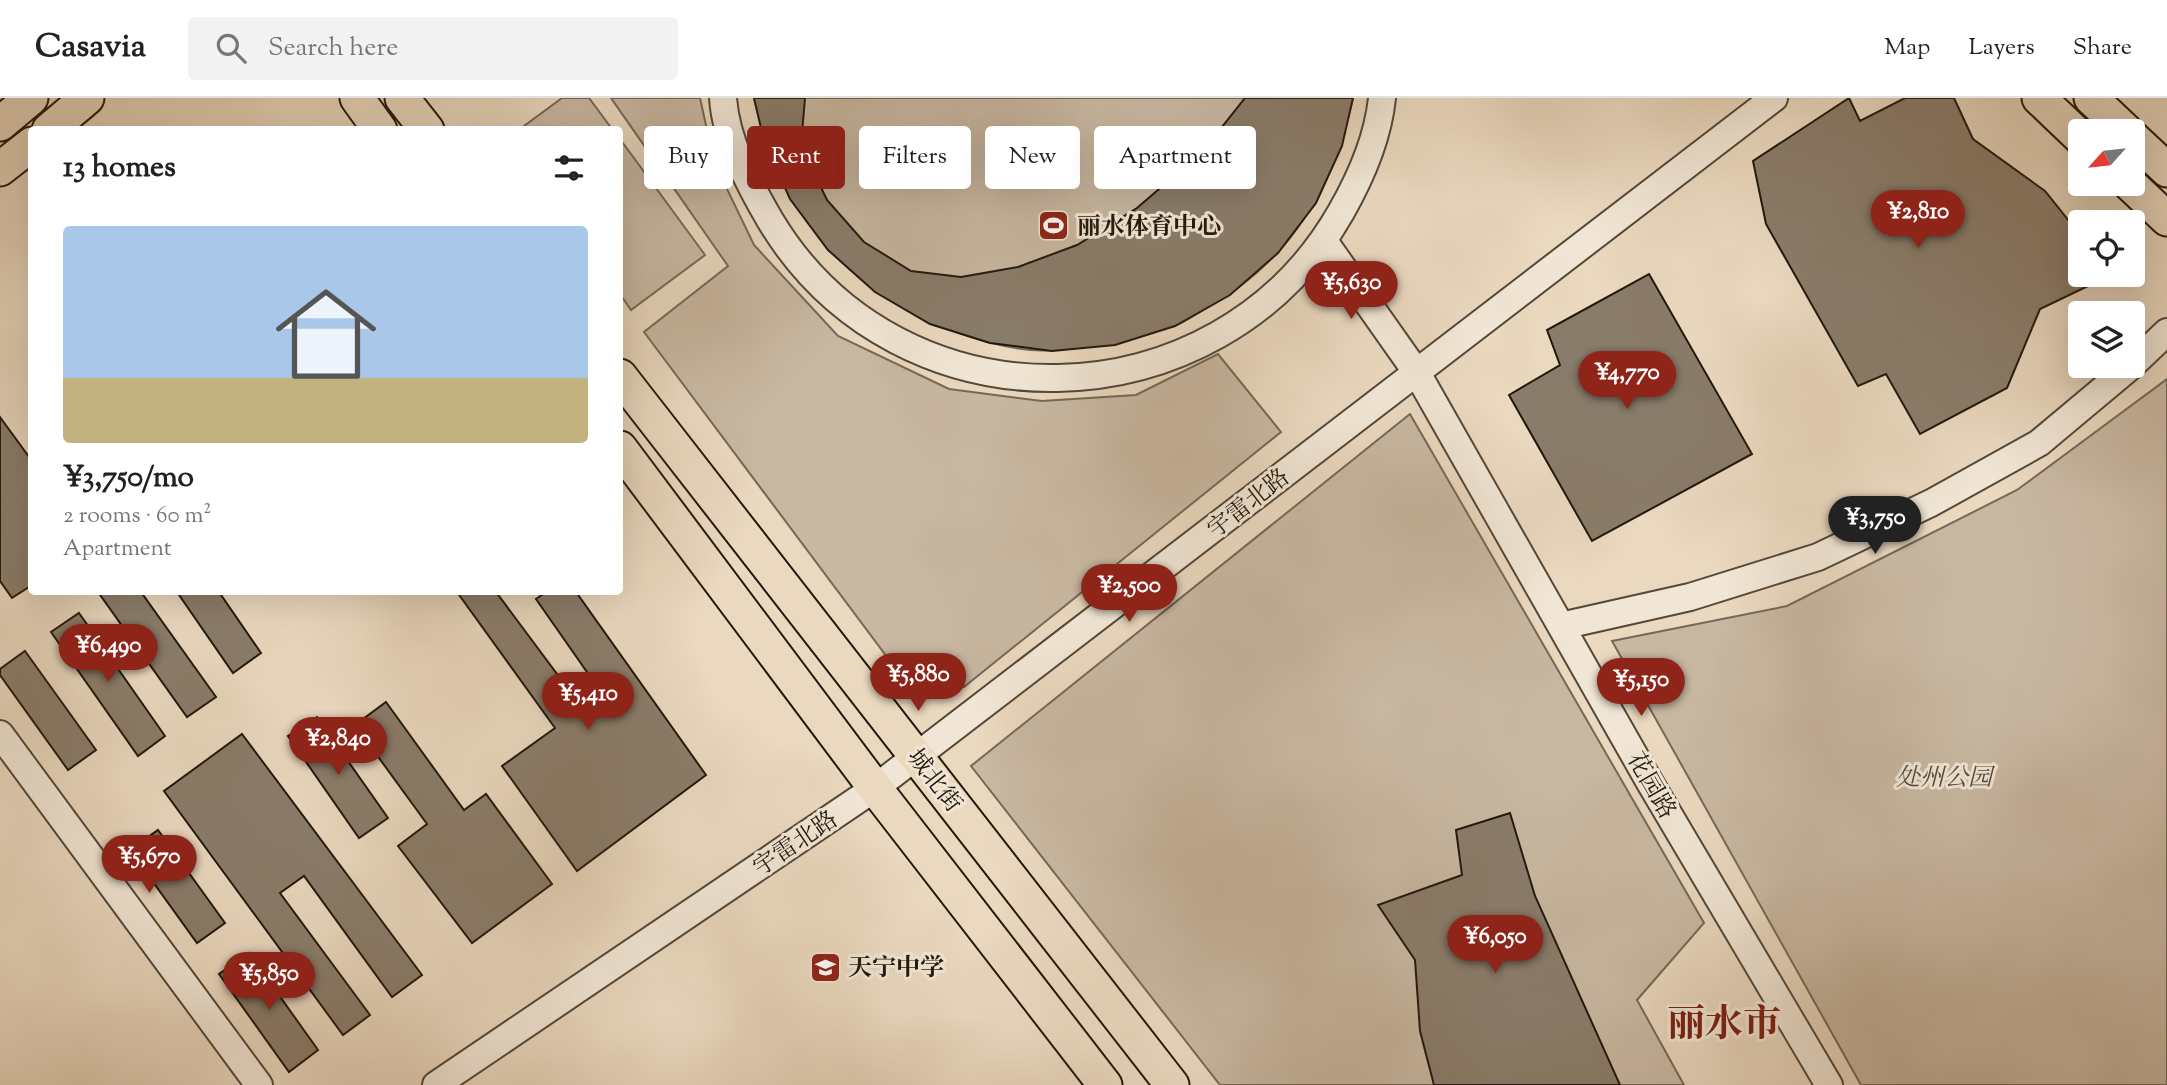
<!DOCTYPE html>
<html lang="en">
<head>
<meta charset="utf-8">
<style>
  :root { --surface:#fff; --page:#f2f2f2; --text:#222; --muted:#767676; --line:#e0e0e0; --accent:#8f2418 }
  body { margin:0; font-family:"Sorts Mill Goudy","Noto Serif SC",serif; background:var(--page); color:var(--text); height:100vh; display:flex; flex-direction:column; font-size:26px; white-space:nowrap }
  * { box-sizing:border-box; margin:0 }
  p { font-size:23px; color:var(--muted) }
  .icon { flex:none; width:38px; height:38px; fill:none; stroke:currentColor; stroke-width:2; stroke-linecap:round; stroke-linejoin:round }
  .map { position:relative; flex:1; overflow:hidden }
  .side { position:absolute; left:28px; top:28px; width:595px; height:469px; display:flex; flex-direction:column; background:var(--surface); border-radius:7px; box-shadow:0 7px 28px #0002 }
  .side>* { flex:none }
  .top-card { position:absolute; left:644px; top:28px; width:665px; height:63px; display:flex; gap:14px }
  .needle { width:46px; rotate:243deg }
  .buttons { position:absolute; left:2068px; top:21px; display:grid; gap:14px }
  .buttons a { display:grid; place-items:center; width:77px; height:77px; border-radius:7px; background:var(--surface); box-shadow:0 7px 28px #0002; font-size:35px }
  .price { position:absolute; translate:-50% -60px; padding:0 16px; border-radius:24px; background:var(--accent); color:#fff; font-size:23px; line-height:46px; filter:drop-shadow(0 2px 4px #0008) }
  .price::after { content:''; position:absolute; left:50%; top:42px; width:21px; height:16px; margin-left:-10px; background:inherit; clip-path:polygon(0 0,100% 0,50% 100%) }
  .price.selected { background:#222; color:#fff }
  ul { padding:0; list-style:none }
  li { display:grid; align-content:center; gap:14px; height:371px; padding:0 35px }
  li span { display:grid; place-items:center; height:217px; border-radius:7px; color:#555 }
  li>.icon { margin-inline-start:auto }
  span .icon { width:126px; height:126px; fill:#fffc; stroke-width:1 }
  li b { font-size:30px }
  h2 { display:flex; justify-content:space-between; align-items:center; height:84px; padding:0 35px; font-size:30px }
  .chip { padding:0 24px; border-radius:7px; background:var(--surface); box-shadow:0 7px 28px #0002; font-size:24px; line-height:63px }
  .chip.selected { background:var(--accent); color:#fff }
  header { display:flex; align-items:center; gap:42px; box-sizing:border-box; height:98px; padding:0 35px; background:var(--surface); border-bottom:2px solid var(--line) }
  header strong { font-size:33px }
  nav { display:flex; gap:38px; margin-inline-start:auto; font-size:24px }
  .search { width:490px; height:63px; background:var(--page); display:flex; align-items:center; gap:18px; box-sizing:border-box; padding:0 24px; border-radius:7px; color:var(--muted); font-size:26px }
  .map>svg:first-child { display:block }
</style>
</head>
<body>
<header>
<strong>Casavia</strong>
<div class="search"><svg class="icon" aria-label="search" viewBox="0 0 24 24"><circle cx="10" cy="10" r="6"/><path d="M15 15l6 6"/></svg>Search here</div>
<nav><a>Map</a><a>Layers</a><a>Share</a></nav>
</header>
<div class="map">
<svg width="2167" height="987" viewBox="0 0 2167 987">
  <rect width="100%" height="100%" fill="#ead8bf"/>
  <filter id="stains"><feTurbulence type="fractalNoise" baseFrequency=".00286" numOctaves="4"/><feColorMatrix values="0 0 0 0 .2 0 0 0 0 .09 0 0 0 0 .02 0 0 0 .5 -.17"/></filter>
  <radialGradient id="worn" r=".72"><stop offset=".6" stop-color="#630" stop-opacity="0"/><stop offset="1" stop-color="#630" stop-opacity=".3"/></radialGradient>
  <path fill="#c8b7a1" stroke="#746857" stroke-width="2" d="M 562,0 L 589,0 L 612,31 L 520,31 Z
    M 611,0 L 700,0 L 714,64 L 754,147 L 838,238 L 949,291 L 1042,303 L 1136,297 L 1218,256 L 1281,334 L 964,589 L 905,583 L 644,234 L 728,168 Z
    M 754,0 L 1353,0 C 1332,91 1290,164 1206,210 C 1196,216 1185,224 1174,228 C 1154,234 1132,236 1111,241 C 1092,244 1073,251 1054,252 C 1026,255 992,246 965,237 C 851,199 780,117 754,0 Z
    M 620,41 L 705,157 L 631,212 L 620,196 Z
    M 2167,281 L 2167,987 L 1861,987 L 1612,543 L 1787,508 L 2017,392 Z
    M 1410,316 L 1704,825 L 1637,902 L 1684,987 L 1220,987 L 971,668 Z"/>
  <path fill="#8a7c6a" stroke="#21180d" stroke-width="2" d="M 754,0 L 805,0 L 801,48 L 827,102 L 864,144 L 911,173 L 961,179 L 1018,169 L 1077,147 L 1137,110 L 1202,54 L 1245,0 L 1353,0 L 1342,48 L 1316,105 L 1278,155 L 1230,197 L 1175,228 L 1115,247 L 1052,253 L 990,245 L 930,226 L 875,194 L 828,152 L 790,101 L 764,43 Z
    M 1849,0 L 1860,23 L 1905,0 L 1954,0 L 1973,41 L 2045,93 L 2081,138 L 2081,177 L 2111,177 L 2040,211 L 2007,290 L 1920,336 L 1886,276 L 1858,288 L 1766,126 L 1753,63 Z
    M 1649,176 L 1752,356 L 1592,443 L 1509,297 L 1560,267 L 1547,232 Z
    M 0,319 L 32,363 L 32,487 L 12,500 L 0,483 Z
    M 98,494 L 141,494 L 216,599 L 187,619 Z
    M 177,494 L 219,494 L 261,555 L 233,575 Z
    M 457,494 L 496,494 L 569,592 L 589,577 L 536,501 L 546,494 L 576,494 L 706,677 L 577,773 L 502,668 L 555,630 Z
    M 79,515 L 165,638 L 138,658 L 51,534 Z
    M 25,553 L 96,652 L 68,672 L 0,577 L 0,571 Z
    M 386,604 L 464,712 L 486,696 L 552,786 L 472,845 L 398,748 L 427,726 L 355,627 Z
    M 317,619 L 388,720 L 359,740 L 288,638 Z
    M 242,636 L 422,877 L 392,899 L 304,778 L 280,795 L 370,917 L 343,937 L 164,693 Z
    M 1510,715 L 1535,798 L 1620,987 L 1434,987 L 1420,933 L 1415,862 L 1378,807 L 1462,777 L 1456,732 Z
    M 158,732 L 225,825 L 197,845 L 130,752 Z
    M 249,855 L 318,952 L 289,974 L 219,876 Z"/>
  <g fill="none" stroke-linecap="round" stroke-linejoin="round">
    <defs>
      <path id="minor" d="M 723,0 C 726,43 749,86 770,122 C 899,338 1218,330 1341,114 C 1361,79 1378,40 1382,0
        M 1324,143 L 1417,275 L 1649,683 L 1829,987
        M 2133,266 L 2167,234
        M 1561,528 L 1690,499 L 1818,459 L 1931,405 L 2039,345 L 2131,268
        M 0,636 L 259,987
        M 436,987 L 875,690 L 1774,0"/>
      <path id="major" d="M 357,0 L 380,32
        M 402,0 L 427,32
        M 2039,0 L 2081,40
        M 2091,0 L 2126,33
        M 0,26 L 31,0
        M 49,32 L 87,0
        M 2133,40 L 2167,72
        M 0,71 L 32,46
        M 2130,86 L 2167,121
        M 620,278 L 1172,987
        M 620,350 L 875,690 L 1105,987"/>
    </defs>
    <use href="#minor" stroke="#53483a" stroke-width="30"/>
    <use href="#major" stroke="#21180d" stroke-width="37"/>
    <use href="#minor" stroke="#f1e6d5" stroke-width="26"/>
    <use href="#major" stroke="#ead8bf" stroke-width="33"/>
  </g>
  <defs>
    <symbol id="stadium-square" viewBox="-11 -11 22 22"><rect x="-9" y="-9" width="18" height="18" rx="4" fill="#8f2418" stroke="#f1e6d5"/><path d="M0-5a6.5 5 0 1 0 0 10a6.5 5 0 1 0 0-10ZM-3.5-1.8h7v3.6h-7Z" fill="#fff"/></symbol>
    <symbol id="school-square" viewBox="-11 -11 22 22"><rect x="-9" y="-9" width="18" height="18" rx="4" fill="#8f2418" stroke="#f1e6d5"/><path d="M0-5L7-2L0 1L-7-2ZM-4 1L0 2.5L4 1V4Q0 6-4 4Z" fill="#fff"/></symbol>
  </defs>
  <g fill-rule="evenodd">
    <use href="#stadium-square" x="1036" y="110" width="35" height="35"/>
    <use href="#school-square" x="808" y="852" width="35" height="35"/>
  </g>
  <g text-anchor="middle" stroke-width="6" stroke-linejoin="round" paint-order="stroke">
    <g font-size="24" font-weight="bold" fill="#21180d" stroke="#f1e6d5" text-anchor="start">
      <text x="1077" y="136">丽水体育中心</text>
      <text x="848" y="877">天宁中学</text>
    </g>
    <g font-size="24" fill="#21180d" stroke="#f1e6d5">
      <text transform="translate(1248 405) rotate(-38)" y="8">宇雷北路</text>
      <text transform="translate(935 682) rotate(52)" y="8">城北街</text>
      <text transform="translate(1652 687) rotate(60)" y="8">花园路</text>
      <text transform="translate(795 745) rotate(-34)" y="8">宇雷北路</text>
    </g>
    <g font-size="24" font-style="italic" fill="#534839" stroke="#f1e6d5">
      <text x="1944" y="687">处州公园</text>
    </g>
    <g font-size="38" font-weight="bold" fill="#7a1f14" stroke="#f1e6d5">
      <text x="1724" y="938">丽水市</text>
    </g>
  </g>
  <rect width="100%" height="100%" filter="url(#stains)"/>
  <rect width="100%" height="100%" fill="url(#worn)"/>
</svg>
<div class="buttons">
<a><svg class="needle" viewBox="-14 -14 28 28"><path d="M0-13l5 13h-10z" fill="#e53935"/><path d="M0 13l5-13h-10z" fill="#767676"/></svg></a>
<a><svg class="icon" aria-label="locate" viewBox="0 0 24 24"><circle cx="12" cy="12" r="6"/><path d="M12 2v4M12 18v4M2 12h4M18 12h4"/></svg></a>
<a><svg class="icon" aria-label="layers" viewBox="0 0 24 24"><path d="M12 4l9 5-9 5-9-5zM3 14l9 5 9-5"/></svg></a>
</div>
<b class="price" style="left:1918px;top:152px">¥2,810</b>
<b class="price" style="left:1351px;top:223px">¥5,630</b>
<b class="price" style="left:1627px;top:313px">¥4,770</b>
<b class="price selected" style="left:1875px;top:458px">¥3,750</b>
<b class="price" style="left:1129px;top:526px">¥2,500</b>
<b class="price" style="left:108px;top:586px">¥6,490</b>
<b class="price" style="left:918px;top:615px">¥5,880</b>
<b class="price" style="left:1641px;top:620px">¥5,150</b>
<b class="price" style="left:588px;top:634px">¥5,410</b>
<b class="price" style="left:338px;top:679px">¥2,840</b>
<b class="price" style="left:149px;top:797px">¥5,670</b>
<b class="price" style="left:1495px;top:877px">¥6,050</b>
<b class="price" style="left:269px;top:914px">¥5,850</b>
<div class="top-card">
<a class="chip">Buy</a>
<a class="chip selected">Rent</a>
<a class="chip">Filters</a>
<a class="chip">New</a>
<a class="chip">Apartment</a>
</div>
<section class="side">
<h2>13 homes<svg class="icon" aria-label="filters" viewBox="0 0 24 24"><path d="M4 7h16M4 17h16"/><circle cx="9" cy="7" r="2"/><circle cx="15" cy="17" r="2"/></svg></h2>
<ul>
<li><span style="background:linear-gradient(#a9c7e8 70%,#c2b280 0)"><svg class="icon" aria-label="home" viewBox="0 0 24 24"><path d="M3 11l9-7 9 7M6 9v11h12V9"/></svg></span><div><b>¥3,750/mo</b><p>2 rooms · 60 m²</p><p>Apartment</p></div></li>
</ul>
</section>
</div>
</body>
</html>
